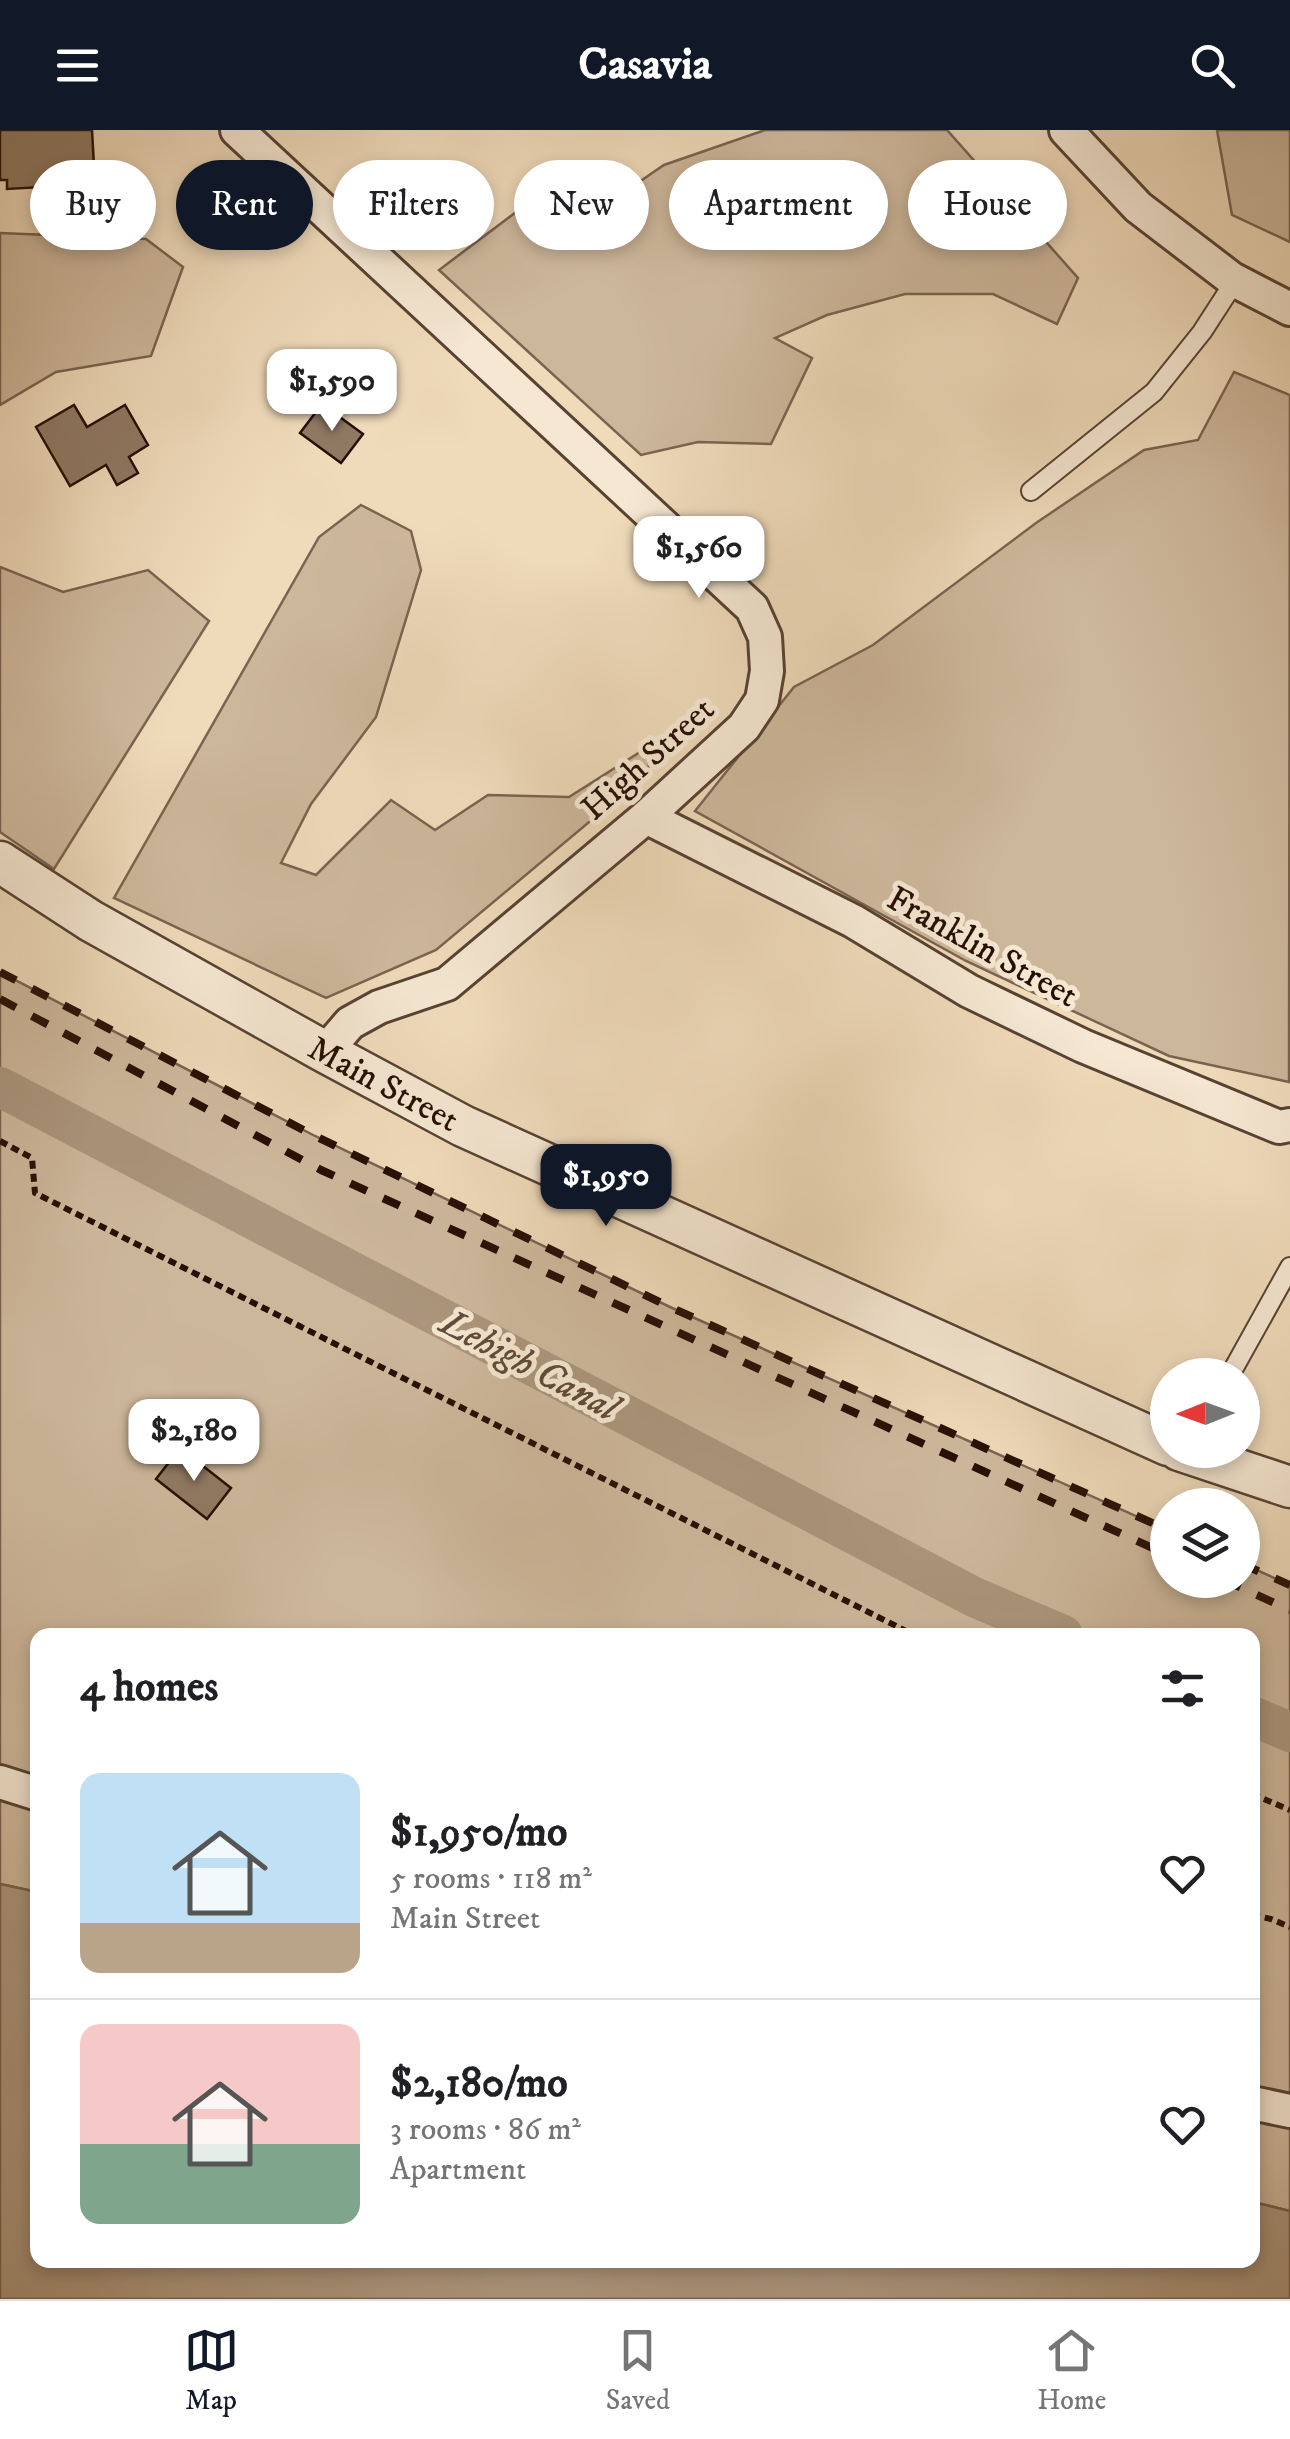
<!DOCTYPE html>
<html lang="en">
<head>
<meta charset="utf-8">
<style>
  :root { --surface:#fff; --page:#f2f2f2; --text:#202124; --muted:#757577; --line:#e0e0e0; --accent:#111827 }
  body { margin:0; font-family:"IM FELL DW Pica",serif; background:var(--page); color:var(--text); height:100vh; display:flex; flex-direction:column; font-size:38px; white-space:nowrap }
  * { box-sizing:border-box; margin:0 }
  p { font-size:32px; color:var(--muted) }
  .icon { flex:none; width:55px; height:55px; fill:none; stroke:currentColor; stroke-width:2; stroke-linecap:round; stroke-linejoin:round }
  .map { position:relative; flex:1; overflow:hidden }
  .panel { position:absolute; left:30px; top:1498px; width:1230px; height:640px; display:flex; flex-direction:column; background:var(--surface); border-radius:20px; box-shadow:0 5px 15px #0003 }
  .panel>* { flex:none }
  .hud { position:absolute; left:30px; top:30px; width:1230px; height:90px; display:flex; gap:20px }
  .needle { width:65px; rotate:269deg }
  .tools { position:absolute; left:1150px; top:1228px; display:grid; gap:20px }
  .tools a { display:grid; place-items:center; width:110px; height:110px; border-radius:50%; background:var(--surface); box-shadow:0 5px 15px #0003; font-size:50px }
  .price { position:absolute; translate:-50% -85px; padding:0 22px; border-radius:20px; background:#fff; color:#222; font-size:32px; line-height:65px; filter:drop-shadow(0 2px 5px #0008) }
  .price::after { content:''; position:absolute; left:50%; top:60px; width:30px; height:22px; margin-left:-15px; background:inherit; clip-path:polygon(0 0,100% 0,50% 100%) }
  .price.on { background:var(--accent); color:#fff }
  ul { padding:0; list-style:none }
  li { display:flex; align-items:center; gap:30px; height:250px; padding:0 50px }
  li+li { border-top:2px solid var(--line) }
  li span { display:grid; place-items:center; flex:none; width:280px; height:200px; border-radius:20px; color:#555 }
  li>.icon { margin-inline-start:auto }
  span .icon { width:120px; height:120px; fill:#fffc; stroke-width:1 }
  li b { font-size:42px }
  h2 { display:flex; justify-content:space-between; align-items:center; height:120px; padding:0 50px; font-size:42px }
  .chip { padding:0 35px; border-radius:45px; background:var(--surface); box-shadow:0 5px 15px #0003; font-size:35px; line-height:90px }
  .chip.on { background:var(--accent); color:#fff }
  header { display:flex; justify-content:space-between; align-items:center; height:130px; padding:0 50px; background:var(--accent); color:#fff; font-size:45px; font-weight:700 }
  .dock { display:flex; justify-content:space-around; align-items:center; height:140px; border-top:2px solid var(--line); background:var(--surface); font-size:28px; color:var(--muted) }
  .dock a { display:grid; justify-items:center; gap:5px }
  .dock .on { color:var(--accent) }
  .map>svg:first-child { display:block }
</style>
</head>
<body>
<header><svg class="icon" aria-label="menu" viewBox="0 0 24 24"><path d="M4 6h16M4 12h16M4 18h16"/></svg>Casavia<svg class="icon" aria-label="search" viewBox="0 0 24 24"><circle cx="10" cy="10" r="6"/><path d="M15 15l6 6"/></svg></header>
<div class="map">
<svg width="1290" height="2169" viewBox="0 0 1290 2169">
  <rect width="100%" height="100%" fill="#efdaba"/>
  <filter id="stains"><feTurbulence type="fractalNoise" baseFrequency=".002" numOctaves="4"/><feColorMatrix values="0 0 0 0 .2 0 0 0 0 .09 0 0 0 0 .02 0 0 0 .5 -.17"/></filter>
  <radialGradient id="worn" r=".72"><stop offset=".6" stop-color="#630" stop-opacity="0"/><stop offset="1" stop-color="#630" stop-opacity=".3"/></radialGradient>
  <path fill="#cdb79b" stroke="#7a6350" stroke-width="2.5" d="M 765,0 L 947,0 L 1078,148 L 1057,194 L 993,164 L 905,164 L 827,185 L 775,208 L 812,228 L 771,314 L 698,312 L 641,325 L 439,140 L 544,61 L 620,65 L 664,35 Z
    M 1217,0 L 1290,0 L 1290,112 L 1232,85 Z
    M 0,103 L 146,109 L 183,137 L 151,226 L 56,242 L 0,275 Z
    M 1234,242 L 1290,265 L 1289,952 L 1169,926 L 966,831 L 695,681 L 794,557 L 873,515 L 1036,393 L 1144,320 L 1198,310 Z
    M 361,375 L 411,401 L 421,440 L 376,587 L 311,674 L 281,733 L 316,745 L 391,670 L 435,700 L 488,665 L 569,667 L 648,617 L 649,642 L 436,820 L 326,868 L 114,768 L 319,407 Z
    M 0,437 L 63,462 L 148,440 L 209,491 L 54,739 L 0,702 Z
    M 0,842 L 315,1006 L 670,1177 L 1167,1400 L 1168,1450 L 1242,1450 L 1243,1434 L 1290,1455 L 1290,2081 L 1253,2072 L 1252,1505 L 38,1505 L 37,1762 L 0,1754 Z"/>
  <path fill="#ab957c" stroke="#765f4c" stroke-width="2.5" d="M 0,1754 L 37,1762 L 38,2130 L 1252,2130 L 1253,2072 L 1290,2081 L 1290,2169 L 0,2169 Z"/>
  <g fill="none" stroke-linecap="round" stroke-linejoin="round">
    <path stroke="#ab957c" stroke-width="40" d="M 0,957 L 974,1467 L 1063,1505
      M 1252,1586 L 1290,1602"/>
  </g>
  <path fill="#8f7963" stroke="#260f04" stroke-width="2.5" d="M 0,0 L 92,0 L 95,54 L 7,59 L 7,50 L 0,50 Z
    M 322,274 L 363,304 L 341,333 L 300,303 Z
    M 74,275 L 87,297 L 125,275 L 148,315 L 129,327 L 138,343 L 117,355 L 106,335 L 70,356 L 36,297 Z
    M 180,1318 L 231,1358 L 207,1389 L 156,1349 Z"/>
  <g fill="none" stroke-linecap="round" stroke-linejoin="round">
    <defs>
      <path id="service" d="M 1031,361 L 1154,262 L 1202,202 L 1235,151
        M 1230,1245 L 1290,1137"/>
      <path id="minor" d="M 237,0 L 752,478 L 765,507 L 767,541 L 762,570 L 744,597 L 646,687 L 447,854 L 379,877 L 350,893 L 325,922
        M 1066,0 L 1138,77 L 1232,149 L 1290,179
        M 646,687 L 853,791 L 969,861 L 1083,916 L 1279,997 L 1290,995
        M 0,1652 L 38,1664
        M 1252,1973 L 1290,1981"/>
      <path id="tertiary" d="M 0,732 L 91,791 L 325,922 L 463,996 L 1168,1315
        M 1179,1320 L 1290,1357"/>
    </defs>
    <use href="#service" stroke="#584232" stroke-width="22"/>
    <use href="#minor" stroke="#584232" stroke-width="38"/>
    <use href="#tertiary" stroke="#584232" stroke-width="45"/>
    <path stroke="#260f04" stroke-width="6" stroke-dasharray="8 5" stroke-linecap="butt" d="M 0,1011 L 32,1028 L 35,1063 L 914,1505
      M 1252,1664 L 1290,1680
      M 1252,1785 L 1271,1789 L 1290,1797"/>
    <use href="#service" stroke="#f5e7d2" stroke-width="18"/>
    <use href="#minor" stroke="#f5e7d2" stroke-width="32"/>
    <use href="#tertiary" stroke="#f5e7d2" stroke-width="40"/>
    <path stroke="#260f04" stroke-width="8" stroke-dasharray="18 18" stroke-linecap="butt" d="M 0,842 L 315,1006 L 670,1177 L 1168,1400
      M 0,869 L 321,1040 L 1168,1425
      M 1242,1434 L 1290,1455
      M 1224,1450 L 1290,1480"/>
  </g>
  <g text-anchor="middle" stroke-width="10" stroke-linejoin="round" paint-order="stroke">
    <g font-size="35" fill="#260f04" stroke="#f5e7d2">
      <text transform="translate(647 628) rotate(-42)" y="12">High Street</text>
      <text transform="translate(983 816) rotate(29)" y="12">Franklin Street</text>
      <text transform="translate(384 953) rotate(28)" y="12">Main Street</text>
    </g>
    <g font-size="38" font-style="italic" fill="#624b3a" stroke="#f5e7d2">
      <text transform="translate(530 1234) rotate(28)" y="13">Lehigh Canal</text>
    </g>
  </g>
  <rect width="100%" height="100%" filter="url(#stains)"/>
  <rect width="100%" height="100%" fill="url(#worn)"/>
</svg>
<div class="tools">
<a><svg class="needle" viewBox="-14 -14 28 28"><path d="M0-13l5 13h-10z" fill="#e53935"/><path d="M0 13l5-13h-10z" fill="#757577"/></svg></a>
<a><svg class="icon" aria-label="layers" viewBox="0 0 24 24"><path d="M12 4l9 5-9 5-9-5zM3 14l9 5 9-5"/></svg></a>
</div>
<b class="price" style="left:332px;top:304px">$1,590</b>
<b class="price" style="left:699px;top:471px">$1,560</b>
<b class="price on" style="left:606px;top:1099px">$1,950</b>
<b class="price" style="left:194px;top:1354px">$2,180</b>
<div class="hud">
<a class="chip">Buy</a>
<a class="chip on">Rent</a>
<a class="chip">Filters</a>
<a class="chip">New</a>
<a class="chip">Apartment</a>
<a class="chip">House</a>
</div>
<section class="panel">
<h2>4 homes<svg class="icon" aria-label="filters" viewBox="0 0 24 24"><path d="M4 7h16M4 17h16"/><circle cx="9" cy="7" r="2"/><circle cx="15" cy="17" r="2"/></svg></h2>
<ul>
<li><span style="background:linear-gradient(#bfe0f5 75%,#b9a48a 0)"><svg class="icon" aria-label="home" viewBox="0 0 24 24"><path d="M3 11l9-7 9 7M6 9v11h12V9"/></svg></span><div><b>$1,950/mo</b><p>5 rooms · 118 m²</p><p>Main Street</p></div><svg class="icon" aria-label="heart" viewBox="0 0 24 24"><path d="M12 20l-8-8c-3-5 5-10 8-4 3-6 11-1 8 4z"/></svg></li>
<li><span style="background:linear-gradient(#f6c9c9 60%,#7fa58c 0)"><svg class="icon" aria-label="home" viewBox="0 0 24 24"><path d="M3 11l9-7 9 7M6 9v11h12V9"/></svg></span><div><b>$2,180/mo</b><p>3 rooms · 86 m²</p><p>Apartment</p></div><svg class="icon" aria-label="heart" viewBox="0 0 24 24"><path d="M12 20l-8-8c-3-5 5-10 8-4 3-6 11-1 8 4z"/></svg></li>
</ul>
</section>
</div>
<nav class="dock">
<a class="on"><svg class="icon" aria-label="map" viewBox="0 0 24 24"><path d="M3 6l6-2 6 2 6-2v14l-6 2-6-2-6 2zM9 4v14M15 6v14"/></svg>Map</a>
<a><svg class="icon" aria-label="saved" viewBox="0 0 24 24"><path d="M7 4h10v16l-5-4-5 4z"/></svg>Saved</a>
<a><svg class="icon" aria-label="home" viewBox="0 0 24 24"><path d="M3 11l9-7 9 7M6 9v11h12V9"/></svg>Home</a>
</nav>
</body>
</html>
